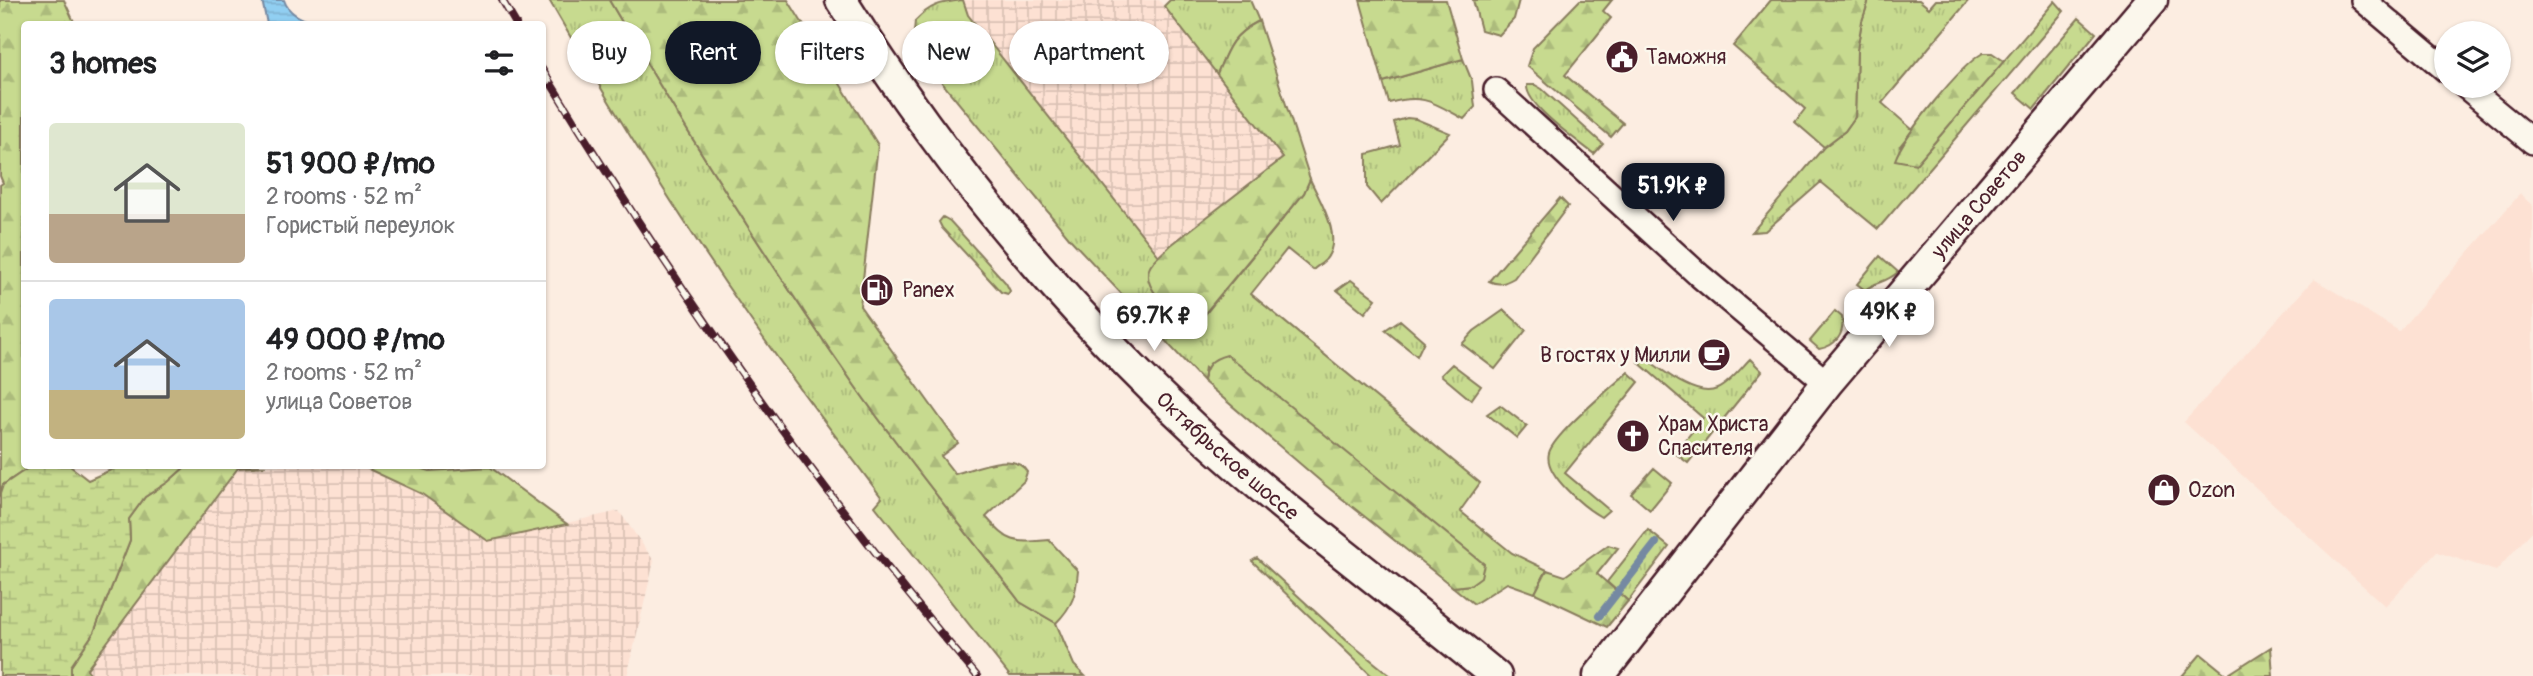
<!DOCTYPE html>
<html lang="en">
<head>
<meta charset="utf-8">
<style>
  :root { --surface:#fff; --page:#f6f6f6; --text:#202124; --muted:#757577; --line:#e0e0e0; --accent:#111827 }
  body { margin:0; font-family:Pangolin,sans-serif; background:var(--page); color:var(--text); height:100vh; display:flex; flex-direction:column; font-size:26px; white-space:nowrap }
  * { box-sizing:border-box; margin:0 }
  p { font-size:23px; color:var(--muted) }
  .icon { flex:none; width:38px; height:38px; fill:none; stroke:currentColor; stroke-width:2; stroke-linecap:round; stroke-linejoin:round }
  .map { position:relative; flex:1; overflow:hidden }
  .sheet { position:absolute; left:21px; top:21px; width:525px; height:448px; display:flex; flex-direction:column; background:var(--surface); border-radius:7px; box-shadow:0 2px 5px #0004 }
  .sheet>* { flex:none }
  .hud { position:absolute; left:567px; top:21px; width:665px; height:63px; display:flex; gap:14px }
  .fabs { position:absolute; left:2434px; top:21px; display:grid; gap:14px }
  .fabs a { display:grid; place-items:center; width:77px; height:77px; border-radius:50%; background:var(--surface); box-shadow:0 2px 5px #0004; font-size:35px }
  .price { position:absolute; translate:-50% -60px; padding:0 16px; border-radius:14px; background:#fff; color:#222; font-size:23px; line-height:46px; filter:drop-shadow(0 2px 4px #0008) }
  .price::after { content:''; position:absolute; left:50%; top:42px; width:21px; height:16px; margin-left:-10px; background:inherit; clip-path:polygon(0 0,100% 0,50% 100%) }
  .price.active { background:var(--accent); color:#fff }
  ul { padding:0; list-style:none }
  li { display:flex; align-items:center; gap:21px; height:175px; padding:0 28px }
  li+li { border-top:2px solid var(--line) }
  li span { display:grid; place-items:center; flex:none; width:196px; height:140px; border-radius:7px; color:#555 }
  li>.icon { margin-inline-start:auto }
  span .icon { width:84px; height:84px; fill:#fffc; stroke-width:1 }
  li b { font-size:30px }
  h2 { display:flex; justify-content:space-between; align-items:center; height:84px; padding:0 28px; font-size:30px }
  .tag { padding:0 24px; border-radius:32px; background:var(--surface); box-shadow:0 2px 5px #0004; font-size:24px; line-height:63px }
  .tag.active { background:var(--accent); color:#fff }
  .map>svg:first-child { display:block }
</style>
</head>
<body>
<div class="map">
<svg width="2533" height="676" viewBox="0 0 2533 676">
  <defs>
    <pattern id="industrial-grid" width="8" height="8" patternUnits="userSpaceOnUse" patternTransform="scale(1.75)"><rect width="8" height="8" fill="#fde1d3"/><path d="M0 4h8M4 0v8" fill="none" stroke="#dac1b5"/></pattern>
    <pattern id="grass-tufts" width="24" height="20" patternUnits="userSpaceOnUse" patternTransform="scale(1.75)"><rect width="24" height="20" fill="#c7da8f"/><path d="M3 7l-1-3M5 7V3M7 7l1-3M15 17l-1-3M17 17v-4M19 17l1-3" fill="none" stroke="#acbb7c"/></pattern>
    <pattern id="forest-firs" width="22" height="20" patternUnits="userSpaceOnUse" patternTransform="scale(1.75)"><rect width="22" height="20" fill="#c7da8f"/><path d="M5 1l3.5 6h-7zM16 11l3.5 6h-7z" fill="#acbb7c"/></pattern>
    <pattern id="wetland-marsh" width="20" height="14" patternUnits="userSpaceOnUse" patternTransform="scale(1.75)"><rect width="20" height="14" fill="#c7da8f"/><path d="M1 5h8M5 5V1M11 12h8M15 12V8" fill="none" stroke="#acbb7c"/></pattern>
    <pattern id="water-rules" width="6" height="5" patternUnits="userSpaceOnUse" patternTransform="scale(1.75)"><rect width="6" height="5" fill="#91cff2"/><path d="M0 2.5h6" fill="none" stroke="#7fb1d0"/></pattern>
  </defs>
  <rect width="100%" height="100%" fill="#fcede1"/>
  <filter id="ink" filterUnits="userSpaceOnUse"><feTurbulence type="fractalNoise" baseFrequency=".0143" numOctaves="2"/><feDisplacementMap in="SourceGraphic" scale="14" xChannelSelector="R" yChannelSelector="G"/><feConvolveMatrix kernelMatrix="1 2 1 2 8 2 1 2 1" color-interpolation-filters="sRGB"/></filter>
  <g filter="url(#ink)">
    <path fill="#fde1d3" d="M 2520,194 L 2533,206 L 2533,530 L 2496,571 L 2437,552 L 2385,606 L 2184,422 L 2314,279 L 2399,331 Z"/>
    <path fill="url(#industrial-grid)" d="M 963,0 L 1159,0 L 1283,158 L 1159,256 L 968,15 Z
      M 266,466 L 362,466 L 422,494 L 488,541 L 619,511 L 654,561 L 627,676 L 92,676 L 87,670 L 239,468 Z"/>
    <path fill="url(#grass-tufts)" stroke="#887c5d" stroke-width="2" d="M 549,0 L 609,0 C 686,131 767,261 855,386 C 907,460 965,530 1020,602 L 1056,623 L 1074,665 L 1085,676 L 1010,676 L 875,506 L 882,498 C 838,439 792,380 750,319 C 678,216 612,109 549,0 Z
      M 963,0 L 968,15 L 1159,256 L 1149,270 L 1194,328 L 1304,193 L 1310,179 C 1319,200 1344,237 1326,259 C 1323,263 1317,266 1313,270 L 1287,249 L 1251,294 L 1480,483 L 1460,511 L 1512,553 L 1547,570 L 1535,593 L 1507,583 L 1474,604 L 1453,587 L 1470,585 L 1205,367 L 1203,381 L 1071,240 L 943,84 L 921,53 L 914,32 L 915,21 C 931,4 940,3 963,0 Z
      M 1170,0 L 1250,0 L 1259,21 C 1232,35 1228,47 1217,74 L 1164,6 Z
      M 1869,0 L 1919,0 L 1929,8 L 1936,0 L 1969,0 L 1882,103 L 1913,130 L 1900,146 L 1916,164 L 2055,1 L 2064,11 L 1878,229 L 1821,182 L 1765,231 L 1752,232 L 1824,147 L 1845,131 L 1855,117 L 1857,50 L 1862,21 Z
      M 2079,18 L 2096,33 L 2034,109 L 2015,93 Z
      M 1463,59 L 1472,81 L 1475,107 L 1464,119 C 1434,103 1424,93 1389,103 L 1383,82 Z
      M 1527,85 L 1535,85 L 1542,89 L 1603,144 L 1594,154 C 1578,141 1525,105 1527,85 Z
      M 1407,118 L 1416,119 L 1450,133 L 1381,204 L 1367,187 L 1367,154 L 1400,145 L 1394,122 Z
      M 943,217 L 950,221 L 1006,283 L 1010,291 L 1008,294 L 1001,292 L 942,228 L 939,222 Z
      M 1880,256 L 1898,272 C 1886,283 1877,281 1865,290 L 1857,284 Z
      M 1351,280 L 1376,299 L 1365,313 L 1337,290 Z
      M 1504,310 L 1526,330 L 1495,369 L 1462,344 L 1474,331 Z
      M 1835,311 L 1842,317 C 1845,334 1836,346 1819,349 L 1810,341 Z
      M 1400,320 L 1424,341 L 1417,356 L 1385,330 Z
      M 1644,357 C 1661,369 1696,399 1717,389 C 1729,384 1741,368 1750,359 L 1762,371 L 1688,463 L 1675,453 L 1703,418 L 1638,362 Z
      M 1452,364 L 1481,386 L 1471,400 L 1441,375 Z
      M 1628,372 L 1639,382 L 1565,473 L 1609,510 L 1601,517 C 1585,508 1543,474 1549,453 C 1554,434 1611,388 1628,372 Z
      M 1500,405 L 1527,426 L 1517,438 L 1487,414 Z
      M 1648,530 L 1669,547 L 1628,601 L 1607,582 Z
      M 1257,558 L 1346,640 L 1391,676 L 1372,676 L 1252,561 Z"/>
    <path fill="url(#forest-firs)" stroke="#887c5d" stroke-width="2" d="M 0,0 L 64,0 L 75,24 L 24,24 L 24,466 L 31,466 L 3,485 L 0,494 L 0,185 L 3,183 L 0,176 Z
      M 609,0 L 788,0 L 878,145 L 860,306 L 958,443 L 941,456 L 955,474 C 974,469 1015,450 1027,472 L 1024,481 L 986,517 C 1010,544 1014,543 1049,540 L 1078,571 C 1076,594 1073,606 1056,623 L 1020,602 C 965,530 907,460 855,386 C 767,261 686,131 609,0 Z
      M 1360,0 L 1446,0 L 1463,59 L 1383,82 Z
      M 1473,0 L 1519,0 L 1514,19 L 1499,35 L 1481,30 Z
      M 1580,0 L 1612,0 L 1603,11 L 1611,18 L 1565,75 L 1623,123 L 1611,137 L 1527,66 L 1533,48 Z
      M 1771,0 L 1869,0 L 1862,21 L 1857,50 L 1855,117 L 1845,131 L 1824,147 L 1795,122 L 1805,109 L 1733,46 Z
      M 1259,21 L 1310,179 L 1304,193 L 1193,328 C 1179,316 1141,291 1149,269 C 1152,260 1164,252 1171,245 L 1283,158 L 1217,74 C 1228,47 1232,35 1259,21 Z
      M 1983,53 L 1992,53 L 2004,61 L 1916,164 L 1895,160 C 1904,135 1960,66 1983,53 Z
      M 1560,198 L 1568,206 L 1514,278 C 1505,283 1499,286 1489,281 Z
      M 1227,355 L 1484,564 L 1481,577 L 1470,585 L 1453,587 L 1325,485 L 1203,381 C 1206,365 1211,359 1227,355 Z
      M 186,466 L 266,466 L 238,468 L 87,669 L 92,676 L 71,676 L 71,666 L 94,632 L 130,540 L 129,519 L 145,497 L 168,482 Z
      M 362,466 L 413,466 L 430,471 L 490,467 L 567,524 L 488,541 L 422,494 Z
      M 1654,468 L 1672,483 L 1650,510 L 1631,494 Z
      M 1608,545 L 1618,548 L 1597,574 L 1628,601 L 1607,627 L 1535,593 L 1547,570 L 1565,576 Z
      M 2271,647 L 2273,676 L 2182,676 L 2201,654 L 2227,675 Z"/>
    <path fill="url(#wetland-marsh)" stroke="#887c5d" stroke-width="2" d="M 31,466 L 70,466 L 88,480 L 120,466 L 186,466 L 168,482 L 145,497 L 129,519 L 130,540 L 94,632 L 71,666 L 71,676 L 0,676 L 0,494 L 3,485 Z"/>
    <path fill="url(#water-rules)" stroke="#7589a2" stroke-width="2" d="M 262,0 L 284,0 C 289,15 303,19 317,24 L 267,24 Z"/>
    <g fill="none" stroke-linecap="round" stroke-linejoin="round">
      <path stroke="#7589a2" stroke-width="8" d="M 1599,616 L 1656,543"/>
      <defs>
        <path id="minor" d="M 2363,0 L 2446,70
          M 2465,86 L 2533,142
          M 1496,90 L 1700,276 L 1827,383"/>
        <g id="tertiary">
          <path id="s1" d="M 841,0 C 940,157 1061,305 1197,431 C 1292,518 1397,594 1496,676"/>
          <path id="s2" d="M 1599,676 L 1827,383 L 2152,0"/>
        </g>
      </defs>
      <use href="#minor" stroke="#4a1f2b" stroke-width="28"/>
      <use href="#tertiary" stroke="#4a1f2b" stroke-width="35"/>
      <use href="#minor" stroke="#fbf7ec" stroke-width="23"/>
      <use href="#tertiary" stroke="#fbf7ec" stroke-width="30"/>
      <defs>
        <path id="rail" d="M 502,0 L 516,24
          M 542,69 C 672,282 814,486 977,676"/>
      </defs>
      <use href="#rail" stroke="#4a1f2b" stroke-width="8"/>
      <use href="#rail" stroke="#fbf7ec" stroke-width="5" stroke-dasharray="16" stroke-linecap="butt"/>
    </g>
  </g>
  <defs>
    <symbol id="civic-disc" viewBox="-11 -11 22 22"><circle r="9.5" fill="#4a1f2b" stroke="#fbf7ec"/><path d="M-.6-6.5H3V-4.5H.6V-3L4-1V1h2V6H-6V1h2V-1L-.6-3ZM-1.2 2.5V6h2.4V2.5Z" fill="#fff"/></symbol>
    <symbol id="fuel-disc" viewBox="-11 -11 22 22"><circle r="9.5" fill="#4a1f2b" stroke="#fbf7ec"/><path d="M-5.5-6h7V0h2V4h1.3V-2.5L3-4.5l.8-.8L6-3V5H2.5V1h-1V6h-7ZM-4.2-4.7v3.2H.2V-4.7Z" fill="#fff"/></symbol>
    <symbol id="cafe-disc" viewBox="-11 -11 22 22"><circle r="9.5" fill="#4a1f2b" stroke="#fbf7ec"/><path d="M-5.5-4.5H6V0H3Q3 3.5 0 3.5H-2.5Q-5.5 3.5-5.5 0ZM3-3.2v2h1.7v-2ZM-6 4.5H4V6H-6Z" fill="#fff"/></symbol>
    <symbol id="church-disc" viewBox="-11 -11 22 22"><circle r="9.5" fill="#4a1f2b" stroke="#fbf7ec"/><path d="M-1.2-6h2.4v3.5h3.3v2.4h-3.3V6h-2.4V-.1h-3.3v-2.4h3.3Z" fill="#fff"/></symbol>
    <symbol id="shop-disc" viewBox="-11 -11 22 22"><circle r="9.5" fill="#4a1f2b" stroke="#fbf7ec"/><path d="M-5-2.5h2.3a2.7 3.5 0 0 1 5.4 0H5L5.5 6h-11ZM-1.5-2.5h3a1.5 2.3 0 0 0-3 0Z" fill="#fff"/></symbol>
  </defs>
  <g fill-rule="evenodd">
    <use href="#civic-disc" x="1603" y="38" width="38" height="38"/>
    <use href="#fuel-disc" x="858" y="271" width="38" height="38"/>
    <use href="#cafe-disc" x="1695" y="336" width="38" height="38"/>
    <use href="#church-disc" x="1614" y="417" width="38" height="38"/>
    <use href="#shop-disc" x="2145" y="471" width="38" height="38"/>
  </g>
  <g text-anchor="middle" stroke-width="5" stroke-linejoin="round" paint-order="stroke">
    <g font-size="21" fill="#4a1f2b" stroke="#fbf7ec" text-anchor="start">
      <text x="1646" y="64">Таможня</text>
      <text x="902" y="297">Panex</text>
      <text x="1690" y="362" text-anchor="end">В гостях у Милли</text>
      <text x="1658" y="431">Храм Христа<tspan x="1658" dy="24">Спасителя</tspan></text>
      <text x="2188" y="497">Ozon</text>
    </g>
    <g font-size="21" fill="#4a1f2b" stroke="#fbf7ec">
      <text dy="7" stroke="none"><textPath href="#s2" startOffset="606">улица Советов</textPath></text>
      <text dy="7" stroke="none"><textPath href="#s1" startOffset="600">Октябрьское шоссе</textPath></text>
    </g>
  </g>
</svg>
<div class="fabs">
<a><svg class="icon" aria-label="layers" viewBox="0 0 24 24"><path d="M12 4l9 5-9 5-9-5zM3 14l9 5 9-5"/></svg></a>
</div>
<b class="price active" style="left:1673px;top:223px">51.9K ₽</b>
<b class="price" style="left:1889px;top:349px">49K ₽</b>
<b class="price" style="left:1154px;top:353px">69.7K ₽</b>
<div class="hud">
<a class="tag">Buy</a>
<a class="tag active">Rent</a>
<a class="tag">Filters</a>
<a class="tag">New</a>
<a class="tag">Apartment</a>
</div>
<section class="sheet">
<h2>3 homes<svg class="icon" aria-label="filters" viewBox="0 0 24 24"><path d="M4 7h16M4 17h16"/><circle cx="9" cy="7" r="2"/><circle cx="15" cy="17" r="2"/></svg></h2>
<ul>
<li><span style="background:linear-gradient(#dfe7d0 65%,#b9a48a 0)"><svg class="icon" aria-label="home" viewBox="0 0 24 24"><path d="M3 11l9-7 9 7M6 9v11h12V9"/></svg></span><div><b>51 900 ₽/mo</b><p>2 rooms · 52 m²</p><p>Гористый переулок</p></div></li>
<li><span style="background:linear-gradient(#a9c7e8 65%,#c2b280 0)"><svg class="icon" aria-label="home" viewBox="0 0 24 24"><path d="M3 11l9-7 9 7M6 9v11h12V9"/></svg></span><div><b>49 000 ₽/mo</b><p>2 rooms · 52 m²</p><p>улица Советов</p></div></li>
</ul>
</section>
</div>
</body>
</html>
